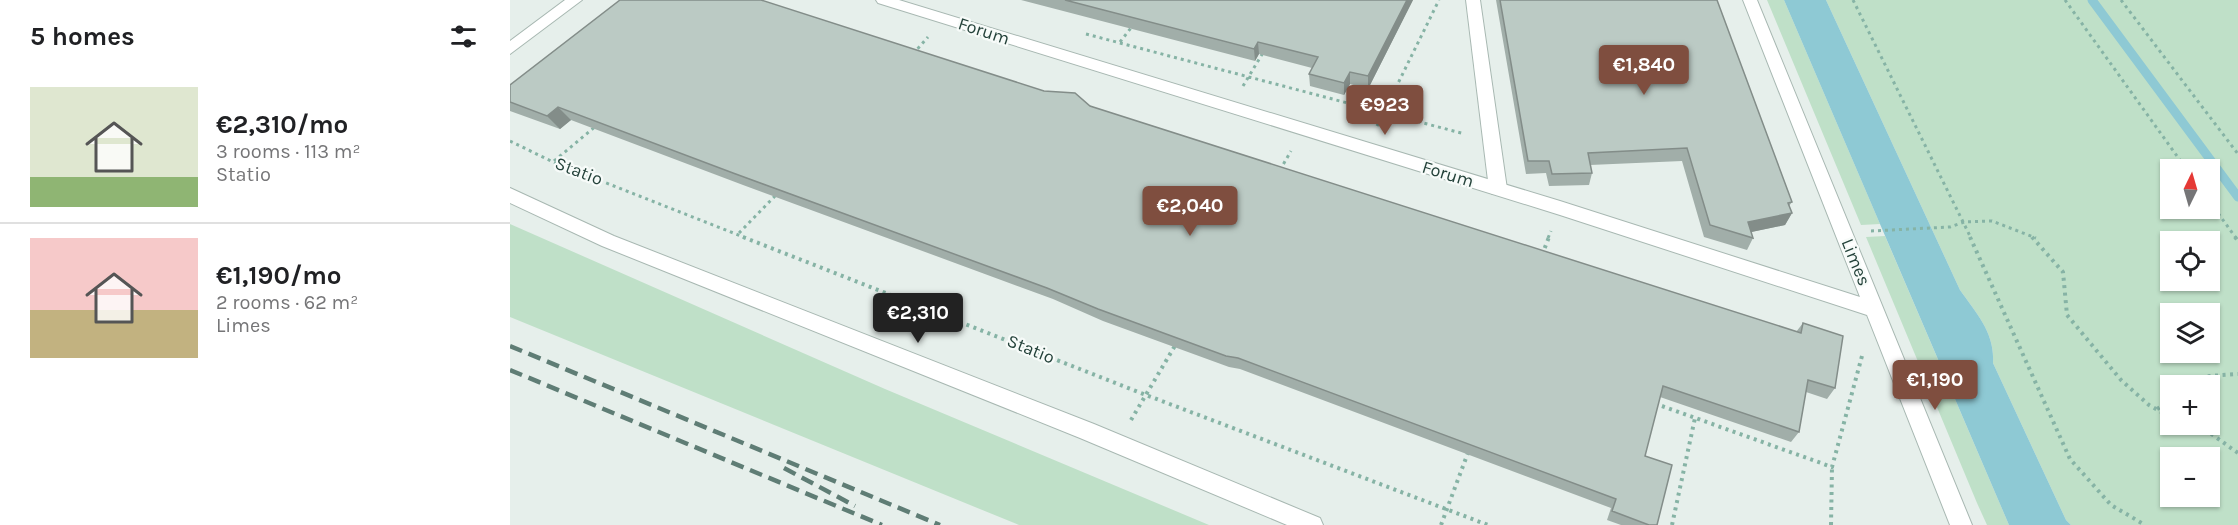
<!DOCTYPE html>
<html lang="en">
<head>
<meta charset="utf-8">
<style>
  :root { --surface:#fff; --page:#f6f6f6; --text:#202124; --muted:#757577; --line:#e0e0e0; --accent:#7f4e3f }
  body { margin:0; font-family:Karla,sans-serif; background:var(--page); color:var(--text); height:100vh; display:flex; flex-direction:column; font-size:22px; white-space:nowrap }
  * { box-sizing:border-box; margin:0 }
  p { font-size:20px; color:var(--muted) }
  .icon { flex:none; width:33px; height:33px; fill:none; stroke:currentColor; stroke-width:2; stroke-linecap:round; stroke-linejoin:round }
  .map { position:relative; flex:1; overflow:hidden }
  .details { display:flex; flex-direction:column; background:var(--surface); width:510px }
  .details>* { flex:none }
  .needle { width:39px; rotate:5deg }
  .tools { position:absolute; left:1650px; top:159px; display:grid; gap:12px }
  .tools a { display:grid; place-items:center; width:60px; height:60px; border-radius:0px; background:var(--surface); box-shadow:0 2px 4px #0004; font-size:30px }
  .price { position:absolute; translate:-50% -51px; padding:0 14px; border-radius:6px; background:var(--accent); color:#fff; font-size:20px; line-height:39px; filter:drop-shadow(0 2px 3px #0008) }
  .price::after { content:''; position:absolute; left:50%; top:36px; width:18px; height:14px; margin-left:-9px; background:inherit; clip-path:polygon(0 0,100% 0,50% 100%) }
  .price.active { background:#222; color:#fff }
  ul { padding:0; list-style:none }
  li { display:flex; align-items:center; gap:18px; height:150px; padding:0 30px }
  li+li { border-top:2px solid var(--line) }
  li span { display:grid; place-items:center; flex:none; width:168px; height:120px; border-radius:0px; color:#555 }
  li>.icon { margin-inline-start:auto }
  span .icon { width:72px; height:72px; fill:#fffc; stroke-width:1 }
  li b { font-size:26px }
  h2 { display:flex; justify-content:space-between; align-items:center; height:72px; padding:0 30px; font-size:26px }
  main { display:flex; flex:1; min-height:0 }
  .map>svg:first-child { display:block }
</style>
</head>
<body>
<main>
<section class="details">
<h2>5 homes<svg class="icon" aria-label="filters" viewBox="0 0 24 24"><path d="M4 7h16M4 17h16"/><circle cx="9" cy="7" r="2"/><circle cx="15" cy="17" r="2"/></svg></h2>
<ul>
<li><span style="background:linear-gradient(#dfe7d0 75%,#8fb573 0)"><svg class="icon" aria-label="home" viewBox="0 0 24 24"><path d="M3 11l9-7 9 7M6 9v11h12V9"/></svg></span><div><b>€2,310/mo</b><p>3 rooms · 113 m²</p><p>Statio</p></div></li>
<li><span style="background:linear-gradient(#f6c9c9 60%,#c2b280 0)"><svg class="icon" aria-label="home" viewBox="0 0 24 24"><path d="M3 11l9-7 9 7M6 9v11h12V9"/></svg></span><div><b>€1,190/mo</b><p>2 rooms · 62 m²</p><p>Limes</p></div></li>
</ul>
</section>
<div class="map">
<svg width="1728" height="525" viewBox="0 0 1728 525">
  <rect width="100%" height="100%" fill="#e6efeb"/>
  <path fill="#bfe0c8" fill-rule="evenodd" d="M 1257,0 L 1274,0 L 1370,224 L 1351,225 Z
    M 1316,0 L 1728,0 L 1728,525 L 1561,525 L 1556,520 L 1483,363 C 1485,333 1467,314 1450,290 ZM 1660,170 L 1700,170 L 1700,208 L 1660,208 ZM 1660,242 L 1700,242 L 1700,280 L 1660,280 ZM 1660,314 L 1700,314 L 1700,352 L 1660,352 ZM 1660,386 L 1700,386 L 1700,424 L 1660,424 ZM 1660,458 L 1700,458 L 1700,496 L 1660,496 Z
    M 0,224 L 375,389 L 699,525 L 509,525 L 0,317 Z
    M 1375,236 L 1499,525 L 1477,525 L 1467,503 L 1356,237 Z"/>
  <path fill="#8ec9d4" d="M 1274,0 L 1316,0 L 1450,290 C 1467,314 1485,333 1483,363 L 1556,520 L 1561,525 L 1499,525 Z"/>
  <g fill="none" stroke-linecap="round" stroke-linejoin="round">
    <path stroke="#8ec9d4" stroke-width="9" d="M 1582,0 L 1728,197"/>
    <defs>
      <path id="pedestrian" d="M 956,0 L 970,0 L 997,189 L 994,194 L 982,194 L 979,189 Z"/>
      <path id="minor" d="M 55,0 L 72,0 L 0,54 L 0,41 Z
        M 366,0 L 389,0 L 1050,201 L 1350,297 L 1233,0 L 1247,0 L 1462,525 L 1440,525 L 1357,315 L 1050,215 L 368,3 Z"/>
      <path id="tertiary" d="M 0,188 L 104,236 L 584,424 L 810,518 L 813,525 L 777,525 L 570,438 L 92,246 L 0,203 Z"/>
    </defs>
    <use href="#pedestrian" stroke="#a8b8b2" stroke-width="2"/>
    <use href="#minor" stroke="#a8b8b2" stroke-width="2"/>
    <use href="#tertiary" stroke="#a8b8b2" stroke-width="2"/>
    <path stroke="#86b3a5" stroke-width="3" stroke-dasharray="3 4" stroke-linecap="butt" d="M 1343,0 L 1461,238
      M 1555,0 L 1677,170
      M 1611,0 L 1728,154
      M 576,34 L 955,134
      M 610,42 L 624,24
      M 403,54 L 418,37
      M 733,86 L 754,51
      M 867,126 L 929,0
      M 0,141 L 43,162 L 236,238
      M 44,161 L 86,126
      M 770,170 L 781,151
      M 1700,202 L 1726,238
      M 1361,231 L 1440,227 L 1454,222 L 1482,221 L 1526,238
      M 229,233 L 266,195
      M 1038,238 L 1041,231"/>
    <path stroke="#86b3a5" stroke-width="4" stroke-dasharray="3 4.5" stroke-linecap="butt" d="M 233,237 L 636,395 L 978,525
      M 1460,237 L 1560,459 L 1601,505 L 1635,525
      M 1522,237 L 1553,272 L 1557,315 L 1611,380 L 1639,405 L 1660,417
      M 1725,237 L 1728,241
      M 1032,255 L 1039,237
      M 1686,386 L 1699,376 L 1728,374
      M 1152,406 L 1322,467 L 1352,356
      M 1647,409 L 1660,401
      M 621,420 L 666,344
      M 1681,424 L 1693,428 L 1728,453
      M 931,525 L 959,450
      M 1162,525 L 1185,418
      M 1321,525 L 1322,467"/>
    <use href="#pedestrian" fill="#fff" fill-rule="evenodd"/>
    <use href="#minor" fill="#fff" fill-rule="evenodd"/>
    <use href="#tertiary" fill="#fff" fill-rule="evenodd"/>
    <path stroke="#5f7d75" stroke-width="4.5" stroke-dasharray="13 7" stroke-linecap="butt" d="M 0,346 L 430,525
      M 0,370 L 372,525
      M 274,468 L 345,506"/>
  </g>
  <path fill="#a1aea9" d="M 511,0 L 903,0 L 858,89 L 840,84 L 834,95 L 800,86 L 799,74 L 802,68 L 749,54 L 745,61 Z
    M 986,0 L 1207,0 L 1282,202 L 1279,206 L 1282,213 L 1275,225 L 1241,232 L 1243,238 L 1237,250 L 1194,237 L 1172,161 L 1080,165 L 1082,173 L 1079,185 L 1039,186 L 1036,173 L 1016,174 Z
    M 0,85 L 580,106 L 1286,332 L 1293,323 L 1325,388 L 1317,399 L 1296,392 L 1289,432 L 1281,442 L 1150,397 L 1135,456 L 1147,525 L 1111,525 L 1097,520 L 1101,508 L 730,369 L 719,367 L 593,321 L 543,299 L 233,185 L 61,120 L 50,129 L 0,111 Z"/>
  <path fill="#838d89" d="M 897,0 L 903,0 L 858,89 L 858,76 Z
    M 748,42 L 749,54 L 745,61 L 744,49 Z
    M 840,72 L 840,84 L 834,95 L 834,83 Z
    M 48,107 L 61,120 L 50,129 L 37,116 Z
    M 1282,213 L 1275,225 L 1232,234 L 1238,222 Z"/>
  <path fill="#bbcac4" stroke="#838d89" stroke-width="1.5" d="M 110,0 L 251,0 L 534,91 L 565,93 L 580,106 L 1291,333 L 1293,323 L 1333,336 L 1325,388 L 1298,380 L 1289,432 L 1153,386 L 1135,456 L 1162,465 L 1147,525 L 1139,525 L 1102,511 L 1106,499 L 728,358 L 716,356 L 588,309 L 537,288 L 223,173 L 48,107 L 37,116 L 0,102 L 0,85 Z
    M 555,0 L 897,0 L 858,76 L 840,72 L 834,83 L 799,74 L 808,57 L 748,42 L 744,49 Z
    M 990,0 L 1207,0 L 1282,202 L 1278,203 L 1282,213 L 1238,222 L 1243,238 L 1200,225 L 1177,148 L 1078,153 L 1082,173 L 1042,174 L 1039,161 L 1018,161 Z"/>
  <g text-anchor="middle" stroke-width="4.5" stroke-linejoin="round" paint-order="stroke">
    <g font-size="18" fill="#24423a" stroke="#f7fbf9">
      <text transform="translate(474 31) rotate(18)" y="6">Forum</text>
      <text transform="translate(69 171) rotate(21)" y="6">Statio</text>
      <text transform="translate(938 174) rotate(17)" y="6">Forum</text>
      <text transform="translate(1346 262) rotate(68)" y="6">Limes</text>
      <text transform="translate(521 349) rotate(22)" y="6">Statio</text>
    </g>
  </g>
</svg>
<div class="tools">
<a><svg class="needle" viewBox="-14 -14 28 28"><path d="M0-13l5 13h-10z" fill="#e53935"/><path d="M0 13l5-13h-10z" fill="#757577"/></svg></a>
<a><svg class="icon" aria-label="locate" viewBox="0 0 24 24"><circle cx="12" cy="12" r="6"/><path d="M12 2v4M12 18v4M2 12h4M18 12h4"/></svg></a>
<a><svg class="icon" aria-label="layers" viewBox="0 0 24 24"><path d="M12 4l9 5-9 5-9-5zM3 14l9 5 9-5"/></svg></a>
<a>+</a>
<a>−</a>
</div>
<b class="price" style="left:1134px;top:96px">€1,840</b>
<b class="price" style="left:875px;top:136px">€923</b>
<b class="price" style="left:680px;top:237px">€2,040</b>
<b class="price active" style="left:408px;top:344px">€2,310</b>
<b class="price" style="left:1425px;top:411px">€1,190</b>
</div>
</main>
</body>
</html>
